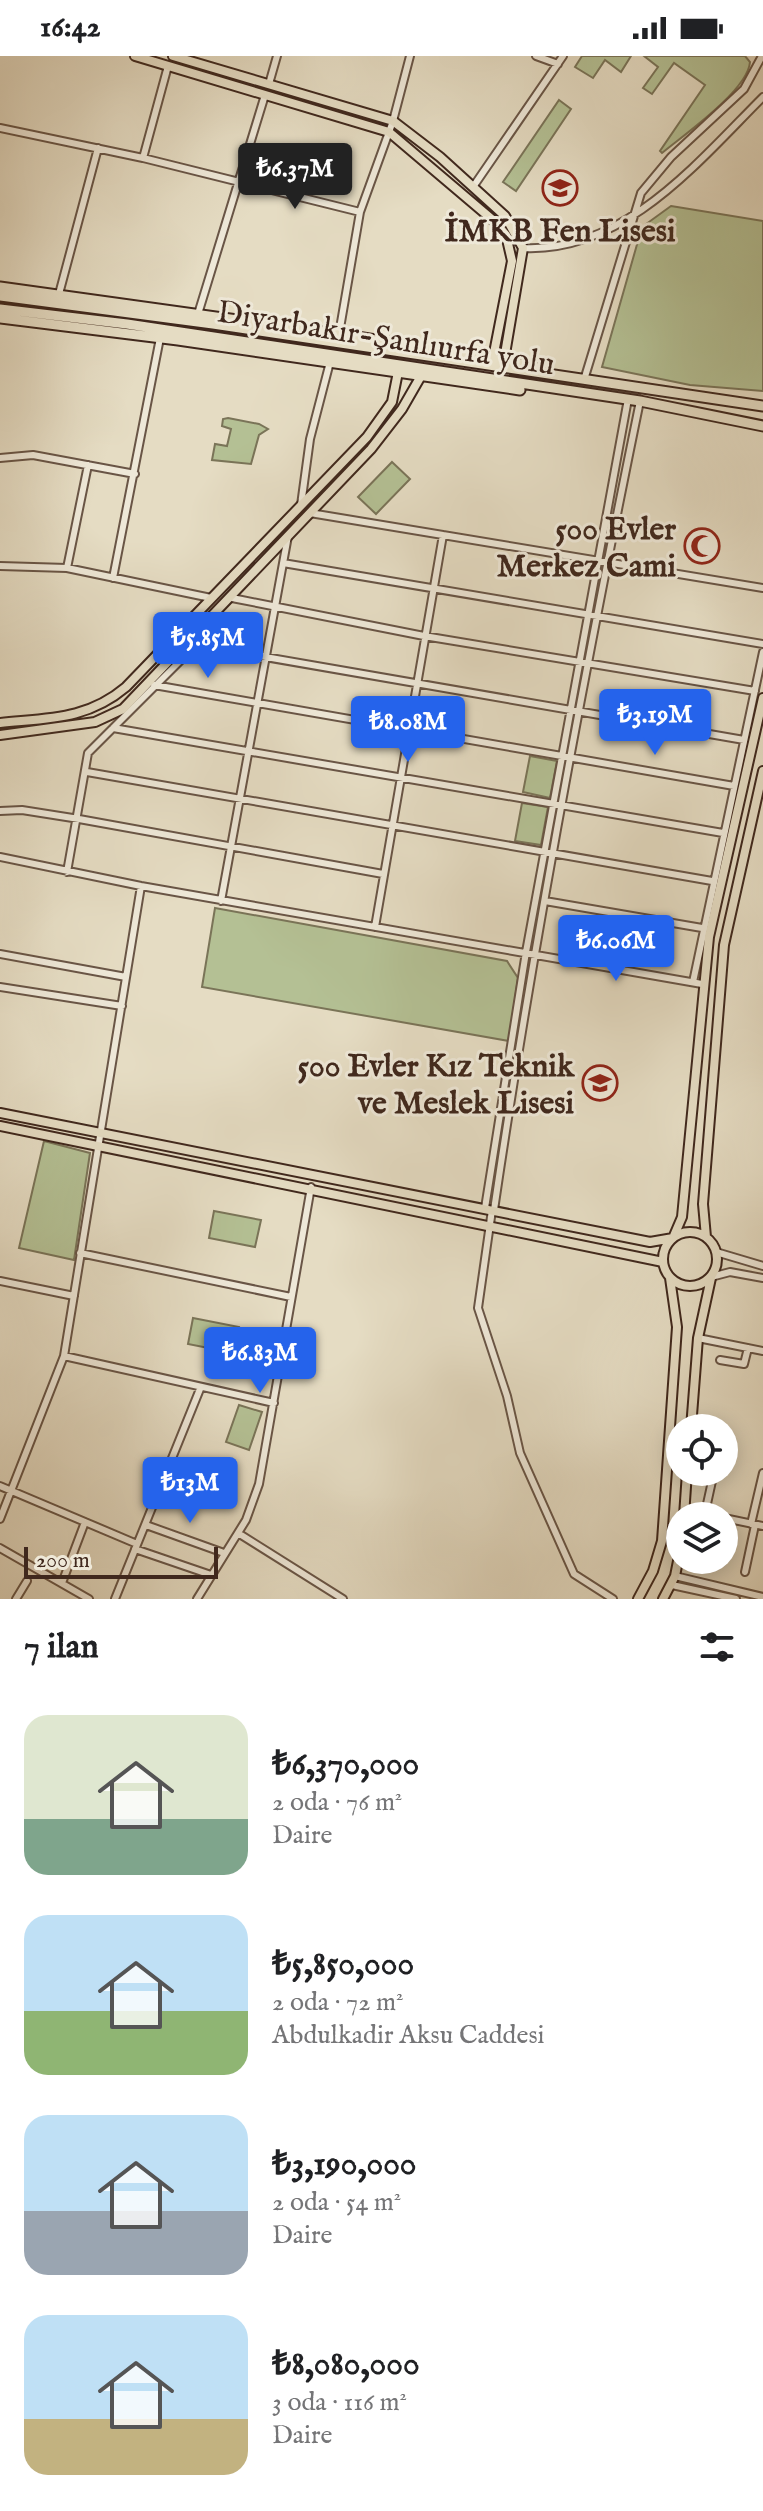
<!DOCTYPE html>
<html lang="tr">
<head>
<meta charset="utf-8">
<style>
  :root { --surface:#fff; --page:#f2f2f2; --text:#202124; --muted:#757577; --accent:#2563eb }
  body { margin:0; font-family:"IM FELL English",serif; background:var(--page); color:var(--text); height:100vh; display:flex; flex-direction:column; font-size:30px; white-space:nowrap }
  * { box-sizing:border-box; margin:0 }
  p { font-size:26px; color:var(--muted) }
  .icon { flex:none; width:44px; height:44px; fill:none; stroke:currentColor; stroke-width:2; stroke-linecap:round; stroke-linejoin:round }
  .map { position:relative; height:1543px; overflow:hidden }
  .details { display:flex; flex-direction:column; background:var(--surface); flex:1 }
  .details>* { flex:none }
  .buttons { position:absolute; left:666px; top:1358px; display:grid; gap:16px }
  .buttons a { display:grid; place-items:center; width:72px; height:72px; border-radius:50%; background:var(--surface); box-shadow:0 4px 20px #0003; font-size:40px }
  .scale { position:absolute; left:24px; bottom:20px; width:194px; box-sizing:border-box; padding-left:8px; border:4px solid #40281d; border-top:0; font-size:22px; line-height:28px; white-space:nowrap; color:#40281d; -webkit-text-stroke:6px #eee8d8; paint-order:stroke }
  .price { position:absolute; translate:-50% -68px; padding:0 18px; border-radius:8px; background:var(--accent); color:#fff; font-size:26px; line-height:52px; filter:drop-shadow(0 2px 4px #0008) }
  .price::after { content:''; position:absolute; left:50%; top:48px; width:24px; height:18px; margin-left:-12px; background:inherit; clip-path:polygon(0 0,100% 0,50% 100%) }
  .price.active { background:#222; color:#fff }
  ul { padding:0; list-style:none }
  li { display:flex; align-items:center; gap:24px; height:200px; padding:0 24px }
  li span { display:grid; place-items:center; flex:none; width:224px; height:160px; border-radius:24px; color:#555 }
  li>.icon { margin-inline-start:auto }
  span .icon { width:96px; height:96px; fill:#fffc; stroke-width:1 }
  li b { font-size:34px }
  h2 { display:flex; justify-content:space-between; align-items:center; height:96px; padding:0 24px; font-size:34px }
  .status { display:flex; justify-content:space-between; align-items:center; height:56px; padding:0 40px; background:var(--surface); direction:ltr }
  .status svg { height:22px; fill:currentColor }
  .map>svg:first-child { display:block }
</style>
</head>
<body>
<div class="status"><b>16:42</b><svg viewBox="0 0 49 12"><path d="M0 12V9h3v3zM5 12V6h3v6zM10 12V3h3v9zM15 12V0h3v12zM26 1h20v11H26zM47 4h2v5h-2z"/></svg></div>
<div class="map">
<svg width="763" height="1543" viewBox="0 0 763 1543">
  <rect width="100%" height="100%" fill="#e5dcc3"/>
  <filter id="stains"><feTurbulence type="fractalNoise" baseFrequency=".0025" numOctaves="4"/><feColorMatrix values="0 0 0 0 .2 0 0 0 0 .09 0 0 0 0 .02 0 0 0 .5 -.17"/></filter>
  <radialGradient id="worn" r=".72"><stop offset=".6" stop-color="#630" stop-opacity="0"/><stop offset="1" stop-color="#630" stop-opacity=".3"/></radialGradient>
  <path fill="#b4c094" stroke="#7a7458" stroke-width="2" d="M 582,0 L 631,0 L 621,16 L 605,4 L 593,22 L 575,11 Z
    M 644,0 L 745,0 L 750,6 C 748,34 685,78 662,97 L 660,95 L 705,29 L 674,7 L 652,38 L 643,32 L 658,11 Z
    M 559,44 L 571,53 L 516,135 L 503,126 Z
    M 671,150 L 763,165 L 763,335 L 690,329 L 602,311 L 642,171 Z
    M 228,362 L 259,368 L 268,373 L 259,379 L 251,408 L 212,404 L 215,388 L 227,390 L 231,373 L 222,370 L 223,363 Z
    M 392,406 L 410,423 L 376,458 L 358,441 Z
    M 530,700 L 557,705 L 550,742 L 523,736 Z
    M 522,747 L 548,751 L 541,789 L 515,785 Z
    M 215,852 L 507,905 L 518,922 L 509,985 L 202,931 Z
    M 44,1085 L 90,1097 L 74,1204 L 19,1192 Z
    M 214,1155 L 261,1164 L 255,1191 L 209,1182 Z
    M 193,1262 L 239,1271 L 234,1297 L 188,1288 Z
    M 239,1349 L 262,1356 L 249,1394 L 226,1386 Z"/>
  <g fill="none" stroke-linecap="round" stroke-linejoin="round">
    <defs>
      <path id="minor" d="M 536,0 L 558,8
        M 269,28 L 277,0
        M 0,72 L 143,102 L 360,156
        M 143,102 L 168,10
        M 473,131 L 563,0
        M 523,192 C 624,197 697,107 763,41
        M 59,238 L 98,92
        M 198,258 L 265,39
        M 339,278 L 360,156 L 393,65 L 410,0
        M 584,324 L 641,137 L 671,101 L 744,33 L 762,0
        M 0,402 L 33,399 L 135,418
        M 301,449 L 310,383 L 330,306
        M 310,457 L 763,532
        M 283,507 L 763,588
        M 0,510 L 67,512 L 211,542
        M 67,512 L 88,409
        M 113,522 L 160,282
        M 232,542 L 424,580 L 755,635
        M 154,629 L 734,730
        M 113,672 L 723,777
        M 87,716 L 712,825
        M 0,755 L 22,754 L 79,763 L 383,818
        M 0,801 L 141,830 L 702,928
        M 67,816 L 88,697 L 196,589 L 744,684
        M 221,845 L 288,480
        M 545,845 L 702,872
        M 375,871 L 443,479
        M 0,898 L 126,921
        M 693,926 L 763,596
        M 0,931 L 122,950
        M 485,1152 L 526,896 L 628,343
        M 492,1154 L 478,1252 L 507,1340 L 520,1397 L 574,1518 L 613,1543
        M 494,1154 C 534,883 585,613 640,345
        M 716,1196 L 763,1210
        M 80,1197 L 291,1241
        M 711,1221 L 730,1216 L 763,1222
        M 0,1225 L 74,1240
        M 698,1282 L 763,1295
        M 64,1300 L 274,1347
        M 720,1304 L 744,1308 L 748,1292
        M 0,1430 L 137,1488
        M 684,1453 L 717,1460
        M 705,1457 L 714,1416
        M 724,1462 L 763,1470
        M 0,1463 L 64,1300 L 141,830
        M 751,1468 L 763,1417
        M 146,1469 L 224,1497
        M 238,1477 L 343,1543
        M 0,1492 L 89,1543
        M 135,1493 L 211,1519
        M 705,1508 L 706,1504
        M 745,1516 L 755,1469
        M 675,1520 L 763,1541
        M 62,1527 L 85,1466
        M 672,1529 L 736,1543
        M 16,1543 L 27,1525
        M 115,1543 L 200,1333
        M 197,1543 L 246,1464 L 259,1428 L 311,1131"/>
      <path id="major" d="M 135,0 L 389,76 L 494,165 L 506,179 L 512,205 L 493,302
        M 173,0 L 393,65 L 440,101 L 505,160 L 523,192 L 504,304
        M 0,667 C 48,662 87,664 126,631 L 367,381 L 392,346 L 398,316
        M 0,679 L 95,666 L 123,653 L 371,393 L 402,353 L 421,320
        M 0,1057 L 650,1186 L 673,1182 L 682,1161 L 709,881 L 763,642
        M 0,1070 L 663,1206
        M663 1203a27 27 0 1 1 54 0a27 27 0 1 1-54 0Z
        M 706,1181 L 703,1148 L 724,889 L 763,715
        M 691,1372 L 698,1282 L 711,1222
        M 684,1460 L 687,1416
        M 638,1543 L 653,1515 L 662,1485 L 677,1271 L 670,1222
        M 663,1543 L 675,1520 L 680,1495"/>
      <path id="highway" d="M 0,231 L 339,278 L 534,310
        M 0,240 L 213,268 L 763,350
        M 0,253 L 127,268 L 640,345 L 763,370
        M 0,262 L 178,284 L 520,334"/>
    </defs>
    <use href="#minor" stroke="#695546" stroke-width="10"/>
    <use href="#major" stroke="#40281d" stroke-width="12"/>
    <use href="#highway" stroke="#40281d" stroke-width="13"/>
    <use href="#minor" stroke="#eee8d8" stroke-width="6"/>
    <use href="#major" stroke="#e5dcc3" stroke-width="8"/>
    <use href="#highway" stroke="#e5dcc3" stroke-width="9"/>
  </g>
  <defs>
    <symbol id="school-ring" viewBox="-11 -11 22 22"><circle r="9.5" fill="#eee8d8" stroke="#8f2418" stroke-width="1.5"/><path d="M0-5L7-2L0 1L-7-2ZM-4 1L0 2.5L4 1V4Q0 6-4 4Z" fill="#8f2418"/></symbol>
    <symbol id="mosque-ring" viewBox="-11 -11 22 22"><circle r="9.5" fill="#eee8d8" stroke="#8f2418" stroke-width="1.5"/><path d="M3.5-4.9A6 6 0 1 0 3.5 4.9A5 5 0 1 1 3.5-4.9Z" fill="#8f2418"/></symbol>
  </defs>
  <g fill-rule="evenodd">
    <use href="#school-ring" x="540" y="112" width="40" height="40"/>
    <use href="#mosque-ring" x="682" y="470" width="40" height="40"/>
    <use href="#school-ring" x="580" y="1007" width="40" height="40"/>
  </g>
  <g text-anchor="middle" stroke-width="6" stroke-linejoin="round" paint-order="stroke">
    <g font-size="32" font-weight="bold" fill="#40281d" stroke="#eee8d8" text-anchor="end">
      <text x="560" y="185" text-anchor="middle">İMKB Fen Lisesi</text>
      <text x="676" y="483">500 Evler<tspan x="676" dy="37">Merkez Cami</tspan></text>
      <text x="574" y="1020">500 Evler Kız Teknik<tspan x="574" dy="37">ve Meslek Lisesi</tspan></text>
    </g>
    <g font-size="32" fill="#40281d" stroke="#eee8d8">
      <text transform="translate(386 281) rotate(9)" y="11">Diyarbakır-Şanlıurfa yolu</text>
    </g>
  </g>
  <rect width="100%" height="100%" filter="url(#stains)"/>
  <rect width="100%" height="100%" fill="url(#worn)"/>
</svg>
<div class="buttons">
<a><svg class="icon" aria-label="locate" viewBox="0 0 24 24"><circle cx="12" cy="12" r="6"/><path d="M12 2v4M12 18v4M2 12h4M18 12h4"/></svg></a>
<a><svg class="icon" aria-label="layers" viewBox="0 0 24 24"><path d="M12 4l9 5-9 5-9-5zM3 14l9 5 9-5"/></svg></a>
</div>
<div class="scale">200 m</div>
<b class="price active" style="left:295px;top:155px">₺6.37M</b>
<b class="price" style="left:208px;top:624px">₺5.85M</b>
<b class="price" style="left:655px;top:701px">₺3.19M</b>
<b class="price" style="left:408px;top:708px">₺8.08M</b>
<b class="price" style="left:616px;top:927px">₺6.06M</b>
<b class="price" style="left:260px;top:1339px">₺6.83M</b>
<b class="price" style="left:190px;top:1469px">₺13M</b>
</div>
<section class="details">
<h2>7 ilan<svg class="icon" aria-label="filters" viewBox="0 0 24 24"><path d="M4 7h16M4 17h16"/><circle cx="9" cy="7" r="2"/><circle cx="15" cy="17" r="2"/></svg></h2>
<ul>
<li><span style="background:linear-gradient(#dfe7d0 65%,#7fa58c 0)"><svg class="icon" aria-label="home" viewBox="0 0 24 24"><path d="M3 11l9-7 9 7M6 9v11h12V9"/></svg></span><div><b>₺6,370,000</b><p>2 oda · 76 m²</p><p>Daire</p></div></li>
<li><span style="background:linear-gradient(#bfe0f5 60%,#8fb573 0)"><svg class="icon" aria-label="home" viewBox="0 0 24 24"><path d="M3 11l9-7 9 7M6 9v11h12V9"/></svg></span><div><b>₺5,850,000</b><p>2 oda · 72 m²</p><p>Abdulkadir Aksu Caddesi</p></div></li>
<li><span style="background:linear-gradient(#bfe0f5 60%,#9aa5b1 0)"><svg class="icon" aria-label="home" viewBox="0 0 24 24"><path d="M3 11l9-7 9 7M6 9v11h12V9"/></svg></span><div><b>₺3,190,000</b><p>2 oda · 54 m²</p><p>Daire</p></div></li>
<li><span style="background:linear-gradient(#bfe0f5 65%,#c2b280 0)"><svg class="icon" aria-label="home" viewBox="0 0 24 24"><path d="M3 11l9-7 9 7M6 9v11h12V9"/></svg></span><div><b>₺8,080,000</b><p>3 oda · 116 m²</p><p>Daire</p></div></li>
</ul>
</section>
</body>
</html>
